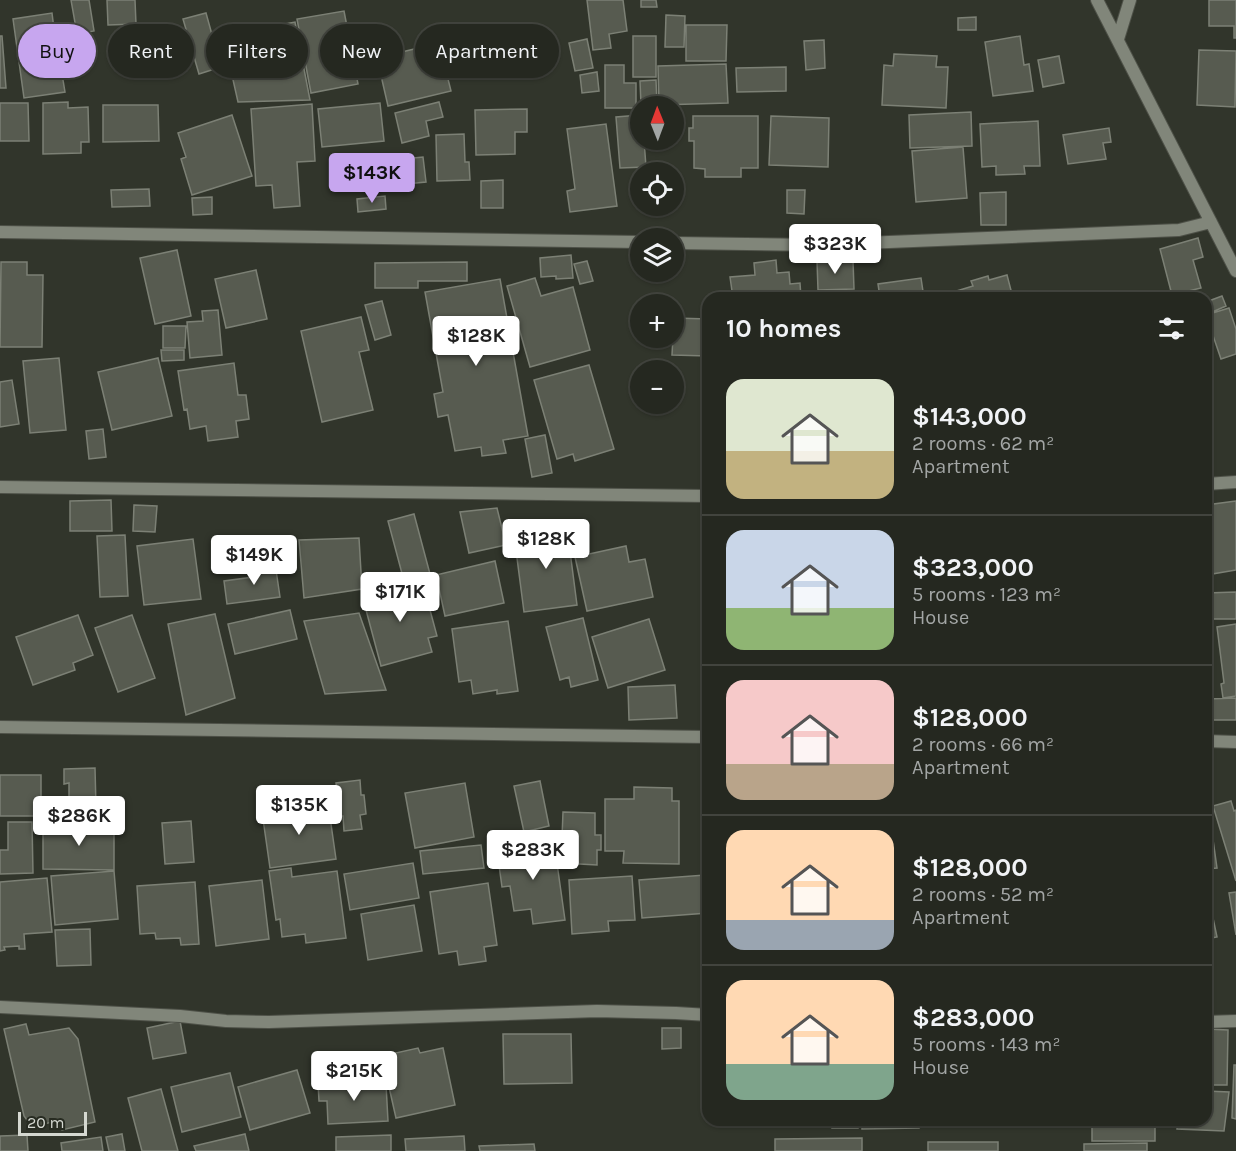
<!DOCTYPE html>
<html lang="en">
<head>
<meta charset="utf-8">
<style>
  :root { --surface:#252820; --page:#2d3029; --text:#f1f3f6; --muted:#a3a6a5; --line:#42443e; --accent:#c7a6ef }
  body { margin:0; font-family:Karla,sans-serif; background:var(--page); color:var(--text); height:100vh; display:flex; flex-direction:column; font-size:22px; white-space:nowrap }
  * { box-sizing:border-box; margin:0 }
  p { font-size:20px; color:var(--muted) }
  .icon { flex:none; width:33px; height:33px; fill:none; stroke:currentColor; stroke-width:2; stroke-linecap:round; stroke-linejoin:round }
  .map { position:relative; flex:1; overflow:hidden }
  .sheet { position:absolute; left:702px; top:292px; width:510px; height:834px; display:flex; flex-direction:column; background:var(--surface); border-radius:18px; box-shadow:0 2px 4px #0004,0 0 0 2px var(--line) }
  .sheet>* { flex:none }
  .top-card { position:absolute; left:18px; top:24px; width:570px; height:54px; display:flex; gap:12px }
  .needle { width:39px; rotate:359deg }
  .tools { position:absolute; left:630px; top:96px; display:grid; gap:12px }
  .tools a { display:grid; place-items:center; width:54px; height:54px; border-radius:50%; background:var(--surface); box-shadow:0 2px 4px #0004,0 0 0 2px var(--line); font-size:30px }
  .scale { position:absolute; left:18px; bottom:15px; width:69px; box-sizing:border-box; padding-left:6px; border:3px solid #d5d8d1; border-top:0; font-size:16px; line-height:21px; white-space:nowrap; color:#d5d8d1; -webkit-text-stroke:4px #272b21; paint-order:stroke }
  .price { position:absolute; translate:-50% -51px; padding:0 14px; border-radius:6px; background:#fff; color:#222; font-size:20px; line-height:39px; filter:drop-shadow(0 2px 3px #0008) }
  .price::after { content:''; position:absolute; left:50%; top:36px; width:18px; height:14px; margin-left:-9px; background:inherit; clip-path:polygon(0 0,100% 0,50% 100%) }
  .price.active { background:var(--accent); color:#111 }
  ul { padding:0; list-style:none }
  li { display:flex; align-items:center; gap:18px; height:150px; padding:0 24px }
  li+li { border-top:2px solid var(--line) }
  li span { display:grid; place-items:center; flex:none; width:168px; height:120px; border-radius:18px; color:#555 }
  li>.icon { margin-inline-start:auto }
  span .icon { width:72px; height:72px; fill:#fffc; stroke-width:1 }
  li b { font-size:26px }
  h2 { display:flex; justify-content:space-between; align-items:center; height:72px; padding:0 24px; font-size:26px }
  .pill { padding:0 21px; border-radius:27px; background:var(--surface); box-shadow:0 2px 4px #0004,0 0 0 2px var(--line); font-size:21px; line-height:54px }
  .pill.active { background:var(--accent); color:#111 }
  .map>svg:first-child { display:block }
</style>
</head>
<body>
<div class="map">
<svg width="1236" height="1151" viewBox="0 0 1236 1151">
  <rect width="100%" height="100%" fill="#31352b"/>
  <path fill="#575b50" stroke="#7c8075" stroke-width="1.5" d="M 71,0 L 89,0 L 94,31 L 77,34 Z
    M 107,0 L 135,0 L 136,24 L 108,25 Z
    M 587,0 L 623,0 L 627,31 L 609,34 L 611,48 L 593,50 Z
    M 641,0 L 656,0 L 657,7 L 641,7 Z
    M 1209,0 L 1236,0 L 1236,38 L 1234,38 L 1234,26 L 1209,26 Z
    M 344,11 L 358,84 L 311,93 L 297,19 Z
    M 52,13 L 56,45 L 67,43 L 71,66 L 61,68 L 65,92 L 24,98 L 13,19 Z
    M 206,13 L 221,67 L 199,74 L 183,19 Z
    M 666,15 L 685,16 L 684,47 L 665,47 Z
    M 976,17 L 976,30 L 958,30 L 958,18 Z
    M 295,22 L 310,100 L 238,102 L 223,35 Z
    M 686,25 L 727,25 L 726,61 L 686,61 Z
    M 0,36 L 2,36 L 6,88 L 0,88 Z
    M 633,36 L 656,36 L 656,77 L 633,77 Z
    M 1020,36 L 1024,65 L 1029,64 L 1033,91 L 993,96 L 985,42 Z
    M 587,39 L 593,68 L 575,71 L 569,43 Z
    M 824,40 L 825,68 L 806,70 L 804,41 Z
    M 439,43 L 451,91 L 388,106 L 377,58 Z
    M 1199,50 L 1236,51 L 1235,107 L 1197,105 Z
    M 894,54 L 937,56 L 936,67 L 948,67 L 946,108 L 882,105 L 884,65 L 893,66 Z
    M 1059,56 L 1064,83 L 1043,87 L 1038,60 Z
    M 726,64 L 728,103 L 659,105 L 658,66 Z
    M 605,65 L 624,65 L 624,83 L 636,83 L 636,108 L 605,108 Z
    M 786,67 L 786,91 L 737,92 L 736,68 Z
    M 597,72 L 599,91 L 582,93 L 580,75 Z
    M 656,80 L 657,104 L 641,105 L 640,81 Z
    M 68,102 L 68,108 L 88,107 L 89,142 L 81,142 L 81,153 L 43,154 L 43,103 Z
    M 439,102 L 443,117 L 426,121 L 429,136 L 402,143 L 395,113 Z
    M 0,103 L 28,103 L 29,141 L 0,141 Z
    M 380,103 L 384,141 L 322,147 L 318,109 Z
    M 312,104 L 315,161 L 297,162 L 300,206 L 274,208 L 272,185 L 256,186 L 251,109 Z
    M 103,105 L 158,105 L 159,141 L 103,142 Z
    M 527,109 L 527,132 L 515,132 L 515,154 L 476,155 L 475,110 Z
    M 971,112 L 972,146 L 910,148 L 909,115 Z
    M 232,115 L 252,176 L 192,195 L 181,159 L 186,157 L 178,133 Z
    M 640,115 L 640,140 L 644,140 L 646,167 L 620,168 L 616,117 Z
    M 693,116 L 758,116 L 758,168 L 741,168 L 741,177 L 705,177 L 705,169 L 694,168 L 694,141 L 689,141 L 689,128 L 693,128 Z
    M 771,116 L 829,118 L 828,167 L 769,165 Z
    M 1038,121 L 1040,166 L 1024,166 L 1025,174 L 996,175 L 996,166 L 982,167 L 980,124 Z
    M 606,124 L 617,206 L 570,212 L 567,191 L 575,189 L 567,129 Z
    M 1109,128 L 1111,142 L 1103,143 L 1106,159 L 1068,164 L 1063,135 Z
    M 464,134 L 465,162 L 469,162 L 470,180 L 437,181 L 436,135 Z
    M 963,147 L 967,198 L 916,202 L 912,151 Z
    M 423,157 L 426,182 L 406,184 L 403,159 Z
    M 503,180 L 503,208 L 481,208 L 481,181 Z
    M 149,189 L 150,206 L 112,207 L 111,190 Z
    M 787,190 L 805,190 L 804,214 L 787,213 Z
    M 1006,192 L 1006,225 L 981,225 L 980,193 Z
    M 385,196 L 386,209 L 358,212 L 357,199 Z
    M 212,197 L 212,214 L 193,215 L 192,198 Z
    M 1198,238 L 1203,257 L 1193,260 L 1201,288 L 1172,295 L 1160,249 Z
    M 177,250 L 191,316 L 155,324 L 140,258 Z
    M 571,255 L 573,278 L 556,279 L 556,276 L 541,277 L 540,258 Z
    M 776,260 L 777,273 L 789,272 L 790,284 L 800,283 L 801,298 L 733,298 L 730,277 L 755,275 L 754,263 Z
    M 853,260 L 854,289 L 818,290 L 817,261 Z
    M 587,261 L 593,281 L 580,284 L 574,264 Z
    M 1,262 L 27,262 L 27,275 L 43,275 L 42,347 L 0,347 Z
    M 467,262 L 467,281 L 418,281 L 418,288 L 375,288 L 375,263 Z
    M 256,270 L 267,319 L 226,328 L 215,279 Z
    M 1007,275 L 1013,298 L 954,298 L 953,292 L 973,286 L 971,281 L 988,276 L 989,280 Z
    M 535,278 L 541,296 L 573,287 L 590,350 L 530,367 L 507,286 Z
    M 921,278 L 924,298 L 880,298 L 878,284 Z
    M 500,279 L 528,436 L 503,440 L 506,453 L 482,456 L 481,447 L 455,451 L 448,415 L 438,417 L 434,394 L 443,392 L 425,292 Z
    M 1222,296 L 1226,306 L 1210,313 L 1206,302 Z
    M 382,301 L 391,335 L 375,340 L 365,305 Z
    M 1229,308 L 1236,329 L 1236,354 L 1221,359 L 1206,315 Z
    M 218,310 L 222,355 L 190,358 L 187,322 L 203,321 L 202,311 Z
    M 361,317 L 369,350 L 359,352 L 373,410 L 322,422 L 301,331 Z
    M 674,318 L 708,319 L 708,356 L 672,355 Z
    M 163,326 L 186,326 L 185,348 L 163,348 Z
    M 161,350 L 184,350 L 184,360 L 162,361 Z
    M 59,358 L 66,430 L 30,433 L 23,361 Z
    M 158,358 L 172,416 L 112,430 L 98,372 Z
    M 234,363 L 238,395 L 246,395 L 249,419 L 236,421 L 238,437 L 208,441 L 206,426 L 190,429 L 187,409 L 184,410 L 178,371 Z
    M 589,365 L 614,449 L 575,461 L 573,454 L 557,459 L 534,380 Z
    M 12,380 L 19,424 L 0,427 L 0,382 Z
    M 103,429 L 106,457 L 89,459 L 86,431 Z
    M 545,435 L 552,473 L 532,477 L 525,439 Z
    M 111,500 L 112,531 L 70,531 L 70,501 Z
    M 1236,501 L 1236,570 L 1206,575 L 1206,505 Z
    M 134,505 L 157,506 L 155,532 L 133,531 Z
    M 497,508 L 506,545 L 469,553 L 460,512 Z
    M 414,514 L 430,574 L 404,581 L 388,521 Z
    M 567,528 L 577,605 L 524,612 L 514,535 Z
    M 125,535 L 128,596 L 100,597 L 97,536 Z
    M 359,538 L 362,589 L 304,598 L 299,540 Z
    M 193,539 L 201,599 L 144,605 L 137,546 Z
    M 626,546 L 629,562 L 645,559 L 653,597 L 587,611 L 575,557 Z
    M 495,561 L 504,603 L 445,616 L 436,575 Z
    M 275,563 L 280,597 L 227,604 L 224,581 L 253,577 L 251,566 Z
    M 405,584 L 406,589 L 423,584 L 437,636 L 428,638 L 432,652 L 381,666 L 362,595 Z
    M 1236,592 L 1236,619 L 1206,619 L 1206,593 Z
    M 290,610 L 297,639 L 235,654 L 228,624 Z
    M 359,613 L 386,690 L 325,694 L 304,621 Z
    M 215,614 L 235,698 L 186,715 L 168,624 Z
    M 78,615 L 93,655 L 73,663 L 75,670 L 33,685 L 16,637 Z
    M 132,615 L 155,678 L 118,692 L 95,628 Z
    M 583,618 L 598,680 L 571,687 L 569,677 L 560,680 L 546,627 Z
    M 649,619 L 665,670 L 608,688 L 592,637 Z
    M 508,621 L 518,691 L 497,694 L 497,690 L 473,694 L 471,680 L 459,682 L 452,629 Z
    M 1212,622 L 1212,651 L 1206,651 L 1206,623 Z
    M 1236,624 L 1236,696 L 1223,698 L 1221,684 L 1224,683 L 1217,627 Z
    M 675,685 L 677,718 L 629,720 L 628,687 Z
    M 1236,698 L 1236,720 L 1208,720 L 1207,699 Z
    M 95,768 L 96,807 L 69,807 L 69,783 L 64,784 L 64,769 Z
    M 0,775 L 41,775 L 41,816 L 0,816 Z
    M 360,780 L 361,795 L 364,795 L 366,814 L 360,815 L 362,829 L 344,831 L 343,816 L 340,816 L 336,783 Z
    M 540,781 L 549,826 L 524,832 L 514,786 Z
    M 465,783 L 474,837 L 415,848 L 405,793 Z
    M 634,787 L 672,788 L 672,801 L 679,801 L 679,864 L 623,863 L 624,851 L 605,851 L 605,799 L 634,799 Z
    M 1231,801 L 1234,811 L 1236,810 L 1236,881 L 1213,806 Z
    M 328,803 L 336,859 L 270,868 L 262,812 Z
    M 1209,811 L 1217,868 L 1206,869 L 1206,812 Z
    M 563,812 L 595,813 L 595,835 L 601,835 L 601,850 L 597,850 L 597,865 L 561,863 Z
    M 191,821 L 194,862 L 165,864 L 162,823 Z
    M 8,822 L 32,822 L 33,873 L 0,874 L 0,850 L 8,850 Z
    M 43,824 L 62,824 L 63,832 L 70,831 L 70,824 L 114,825 L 114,870 L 43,869 Z
    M 554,842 L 565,920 L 533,924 L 531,909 L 514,911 L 510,886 L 502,887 L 497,851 Z
    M 481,845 L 484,868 L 423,874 L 420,851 Z
    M 413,863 L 419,898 L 350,910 L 344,874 Z
    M 291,868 L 292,877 L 337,871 L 346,938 L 306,943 L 305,934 L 282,937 L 280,919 L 276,920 L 269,871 Z
    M 114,871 L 118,919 L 55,925 L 51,876 Z
    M 705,875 L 708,913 L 642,918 L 639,880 Z
    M 632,876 L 635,920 L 608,921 L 609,931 L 572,934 L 569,880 Z
    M 47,878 L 52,932 L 24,934 L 25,949 L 19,949 L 19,946 L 4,947 L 5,950 L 0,951 L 0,882 Z
    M 262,880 L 269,939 L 216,946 L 209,886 Z
    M 195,882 L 199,944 L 181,945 L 180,938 L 156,939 L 155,933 L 140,934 L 137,886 Z
    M 488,883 L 497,945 L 484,947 L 486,961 L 459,965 L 457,951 L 439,954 L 430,892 Z
    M 1206,885 L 1217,937 L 1206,939 Z
    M 1236,892 L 1236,935 L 1229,893 Z
    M 414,905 L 422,951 L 368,960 L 361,914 Z
    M 90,929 L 91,965 L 57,966 L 55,930 Z
    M 180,1021 L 186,1053 L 153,1059 L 147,1028 Z
    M 26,1024 L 29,1035 L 69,1028 L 78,1039 L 95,1122 L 62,1130 L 56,1121 L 32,1127 L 24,1116 L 4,1029 Z
    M 662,1028 L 681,1028 L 681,1048 L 662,1049 Z
    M 1206,1029 L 1228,1030 L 1227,1085 L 1206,1085 Z
    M 503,1034 L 571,1034 L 572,1083 L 504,1084 Z
    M 418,1048 L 420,1053 L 443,1048 L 455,1105 L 396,1118 L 382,1056 Z
    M 1234,1065 L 1236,1065 L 1236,1119 L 1232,1118 Z
    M 297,1070 L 310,1113 L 250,1130 L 238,1087 Z
    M 230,1073 L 241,1117 L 182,1132 L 171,1087 Z
    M 356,1081 L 357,1085 L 386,1084 L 388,1121 L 328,1124 L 327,1101 L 319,1101 L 318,1083 Z
    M 161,1089 L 178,1151 L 142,1151 L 128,1098 Z
    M 1206,1091 L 1229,1092 L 1224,1131 L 1177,1129 L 1178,1120 L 1206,1120 Z
    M 832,1120 L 858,1120 L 858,1128 L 832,1128 Z
    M 862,1120 L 919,1120 L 919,1128 L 862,1129 Z
    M 924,1120 L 997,1120 L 997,1126 L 924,1127 Z
    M 1092,1120 L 1155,1120 L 1155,1141 L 1092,1141 Z
    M 122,1134 L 125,1151 L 109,1151 L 106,1137 Z
    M 245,1134 L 249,1151 L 196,1151 L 194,1146 Z
    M 27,1135 L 28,1151 L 0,1151 L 0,1136 Z
    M 391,1135 L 391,1151 L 336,1151 L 336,1137 Z
    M 464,1136 L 465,1151 L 406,1151 L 405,1139 Z
    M 101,1137 L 103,1151 L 62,1151 L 61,1143 Z
    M 862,1138 L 862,1151 L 775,1151 L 775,1139 Z
    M 928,1142 L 998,1142 L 998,1151 L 928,1151 Z
    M 1147,1143 L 1147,1151 L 1084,1151 L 1084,1144 Z
    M 534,1144 L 535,1151 L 480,1151 L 479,1146 Z"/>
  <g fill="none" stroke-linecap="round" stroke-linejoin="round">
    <defs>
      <path id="minor" d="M 1097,0 L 1236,271
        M 1118,39 L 1130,0
        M 0,232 L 640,242
        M 674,243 L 815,245 L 1179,230 L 1211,222
        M 1206,484 L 1236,482
        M 0,487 L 708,496
        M 0,727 L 708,737
        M 1206,741 L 1236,742
        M 0,1007 L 180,1016 L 226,1021 L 269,1022 L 597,1011 L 676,1013 L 708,1015
        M 1206,1022 L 1236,1021"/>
    </defs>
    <use href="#minor" stroke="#4e5148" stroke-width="14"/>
    <use href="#minor" stroke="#81867a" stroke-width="12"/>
  </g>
</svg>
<div class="tools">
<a><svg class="needle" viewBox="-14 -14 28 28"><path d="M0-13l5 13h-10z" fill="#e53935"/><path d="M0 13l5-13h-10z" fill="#a3a6a5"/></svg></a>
<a><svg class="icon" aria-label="locate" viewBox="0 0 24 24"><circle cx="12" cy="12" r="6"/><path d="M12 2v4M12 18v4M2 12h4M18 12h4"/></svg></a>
<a><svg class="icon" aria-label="layers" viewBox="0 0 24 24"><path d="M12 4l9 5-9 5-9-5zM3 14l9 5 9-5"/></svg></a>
<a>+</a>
<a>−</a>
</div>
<div class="scale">20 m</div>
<b class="price active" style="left:372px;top:204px">$143K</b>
<b class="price" style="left:835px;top:275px">$323K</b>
<b class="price" style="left:476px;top:367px">$128K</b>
<b class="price" style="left:546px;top:570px">$128K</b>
<b class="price" style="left:254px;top:586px">$149K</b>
<b class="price" style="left:400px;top:623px">$171K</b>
<b class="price" style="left:299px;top:836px">$135K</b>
<b class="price" style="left:79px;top:847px">$286K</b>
<b class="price" style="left:533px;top:881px">$283K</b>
<b class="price" style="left:354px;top:1102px">$215K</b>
<div class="top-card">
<a class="pill active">Buy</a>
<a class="pill">Rent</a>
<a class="pill">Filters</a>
<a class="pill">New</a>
<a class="pill">Apartment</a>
</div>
<section class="sheet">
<h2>10 homes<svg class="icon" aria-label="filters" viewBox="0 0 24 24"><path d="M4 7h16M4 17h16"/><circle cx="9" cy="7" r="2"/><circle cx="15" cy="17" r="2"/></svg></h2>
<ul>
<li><span style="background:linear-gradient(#dfe7d0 60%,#c2b280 0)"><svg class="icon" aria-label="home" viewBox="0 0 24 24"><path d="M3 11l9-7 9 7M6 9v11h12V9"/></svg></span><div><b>$143,000</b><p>2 rooms · 62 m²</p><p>Apartment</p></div></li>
<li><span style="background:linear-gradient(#c9d6e8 65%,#8fb573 0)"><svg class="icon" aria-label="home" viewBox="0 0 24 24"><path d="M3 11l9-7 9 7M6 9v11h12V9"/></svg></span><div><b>$323,000</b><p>5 rooms · 123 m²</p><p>House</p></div></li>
<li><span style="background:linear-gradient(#f6c9c9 70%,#b9a48a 0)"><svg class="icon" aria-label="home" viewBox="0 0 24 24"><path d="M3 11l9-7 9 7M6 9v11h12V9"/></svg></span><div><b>$128,000</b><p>2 rooms · 66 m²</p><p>Apartment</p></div></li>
<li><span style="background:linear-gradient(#ffd9b3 75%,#9aa5b1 0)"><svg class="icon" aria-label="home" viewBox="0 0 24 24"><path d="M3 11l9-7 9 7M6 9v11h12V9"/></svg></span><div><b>$128,000</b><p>2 rooms · 52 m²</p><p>Apartment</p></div></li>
<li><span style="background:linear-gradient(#ffd9b3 70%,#7fa58c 0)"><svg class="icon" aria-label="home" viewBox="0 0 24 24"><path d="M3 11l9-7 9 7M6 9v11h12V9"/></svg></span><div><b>$283,000</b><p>5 rooms · 143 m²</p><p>House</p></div></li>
</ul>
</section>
</div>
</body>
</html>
